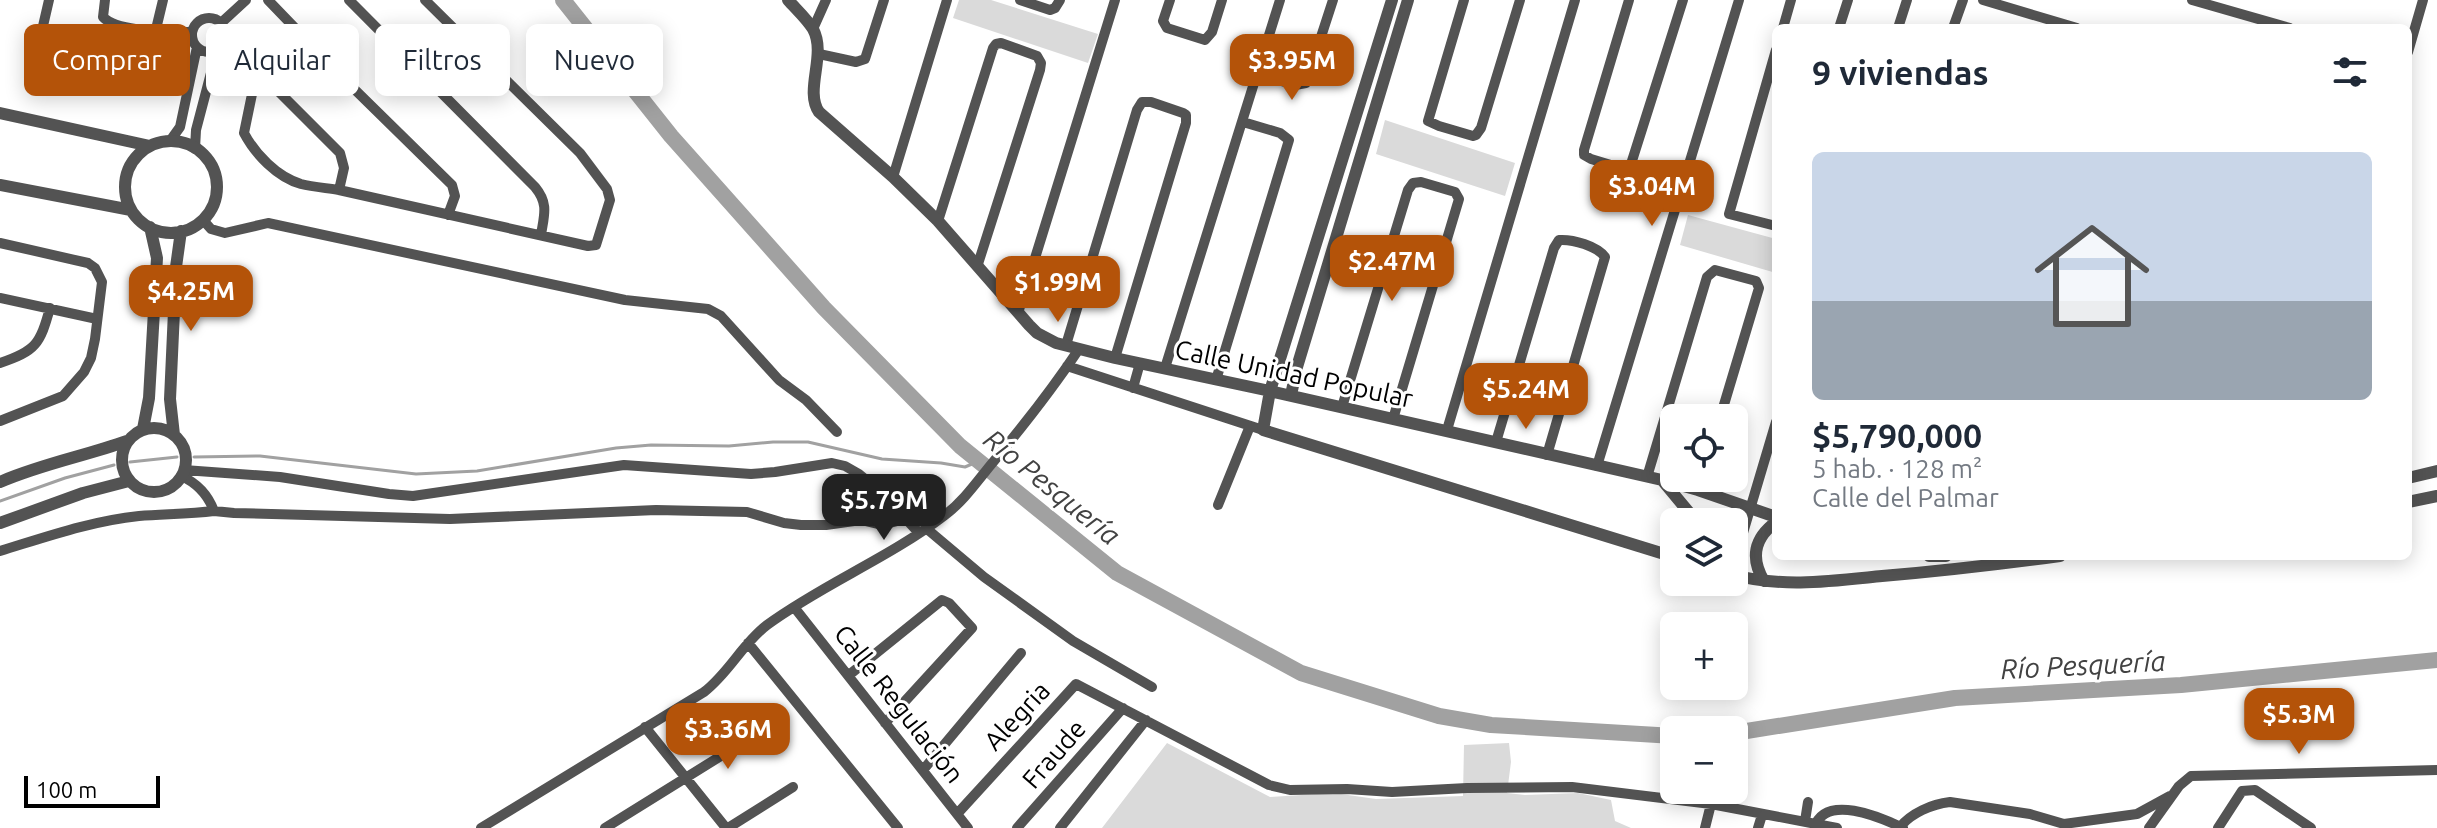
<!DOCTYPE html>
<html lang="es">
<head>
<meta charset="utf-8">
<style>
  :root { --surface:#fff; --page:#f2f2f3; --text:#1f2937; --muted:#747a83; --line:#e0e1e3; --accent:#b45309 }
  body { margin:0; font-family:Ubuntu,sans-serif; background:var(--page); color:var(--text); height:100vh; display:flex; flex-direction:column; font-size:30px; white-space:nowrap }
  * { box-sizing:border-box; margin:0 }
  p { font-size:26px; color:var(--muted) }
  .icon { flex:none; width:44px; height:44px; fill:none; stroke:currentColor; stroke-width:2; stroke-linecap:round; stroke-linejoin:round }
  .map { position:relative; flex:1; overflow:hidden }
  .panel { position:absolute; left:1772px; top:24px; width:640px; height:536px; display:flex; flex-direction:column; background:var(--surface); border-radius:12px; box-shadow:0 4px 20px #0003 }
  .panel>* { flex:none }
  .hud { position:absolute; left:24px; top:24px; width:760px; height:72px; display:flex; gap:16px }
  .tools { position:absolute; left:1660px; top:404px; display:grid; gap:16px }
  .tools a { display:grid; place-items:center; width:88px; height:88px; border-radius:12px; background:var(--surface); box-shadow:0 4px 20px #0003; font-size:40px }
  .scale { position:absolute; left:24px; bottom:20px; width:136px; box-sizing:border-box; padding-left:8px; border:4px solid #000; border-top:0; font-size:22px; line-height:28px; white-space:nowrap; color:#000; -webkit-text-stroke:6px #fff; paint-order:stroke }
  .price { position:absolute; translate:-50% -68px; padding:0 18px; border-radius:16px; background:var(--accent); color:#fff; font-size:26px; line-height:52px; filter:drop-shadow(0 2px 4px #0008) }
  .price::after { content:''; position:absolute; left:50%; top:48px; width:24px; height:18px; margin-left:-12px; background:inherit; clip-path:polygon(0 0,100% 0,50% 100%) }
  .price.selected { background:#222; color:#fff }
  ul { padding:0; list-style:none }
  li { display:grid; align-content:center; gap:16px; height:424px; padding:0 40px }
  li+li { border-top:2px solid var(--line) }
  li span { display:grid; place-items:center; height:248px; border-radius:12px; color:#555 }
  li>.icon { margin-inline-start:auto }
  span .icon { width:144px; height:144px; fill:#fffc; stroke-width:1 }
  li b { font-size:34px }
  h2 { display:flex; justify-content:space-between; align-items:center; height:96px; padding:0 40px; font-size:34px }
  .chip { padding:0 28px; border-radius:12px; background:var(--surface); box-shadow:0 4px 20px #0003; font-size:28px; line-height:72px }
  .chip.selected { background:var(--accent); color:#fff }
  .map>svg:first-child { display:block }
</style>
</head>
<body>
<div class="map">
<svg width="2437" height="828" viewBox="0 0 2437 828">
  <rect width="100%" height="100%" fill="#fff"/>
  <path fill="#dadada" d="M 959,0 L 991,0 L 1098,34 L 1088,63 L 953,18 Z
    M 1385,120 L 1515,163 L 1505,196 L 1376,154 Z
    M 1688,215 L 1776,239 L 1776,273 L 1680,245 Z
    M 1167,743 L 1270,797 L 1334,793 L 1376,799 L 1463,796 L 1464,745 L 1509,743 L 1511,762 L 1507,793 L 1525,795 L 1578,793 L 1611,800 L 1615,821 L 1631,828 L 1102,828 Z"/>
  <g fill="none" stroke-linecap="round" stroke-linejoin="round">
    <path stroke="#a1a1a1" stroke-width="3" d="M 194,457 L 260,456 L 416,474 L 477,471 L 616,448 L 651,445 L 729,446 L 773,442 L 808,442 L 882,459 L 941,463 L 965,467 L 979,461
      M 130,462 L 177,457
      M 0,501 L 65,478 L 114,465"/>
    <path stroke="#a1a1a1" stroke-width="16" d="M 563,0 L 671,136 L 824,308 L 960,446 L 1117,573 L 1301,673 L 1439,716 L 1491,725 L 1674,736
      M 1734,733 L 1955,698 L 2181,685 L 2437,660"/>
    <path stroke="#535353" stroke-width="10" d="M 49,0 L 37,52 L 41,64 L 136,85 L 144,79 L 163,0
      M 105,0 L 103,17 C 118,33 171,31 192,32
      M 268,0 L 345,80 L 452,185 L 455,196 L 448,215
      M 349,0 L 535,187 C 549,204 544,215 541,235
      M 1020,0 L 1050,10 L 1055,8 L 1060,0
      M 1170,0 L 1163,21 L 1167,28 L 1205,40 L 1212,32 L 1222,0
      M 1464,0 L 1428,121 L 1439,126 L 1473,136 L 1476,135 L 1481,128 L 1520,0
      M 1629,0 L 1584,150 L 1584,155 L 1591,159 L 1624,169 L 1627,169 L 1631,164 L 1683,0
      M 1983,0 L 2077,28
      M 2192,0 L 2290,28
      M192 35a17 17 0 1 1 34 0a17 17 0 1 1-34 0Z
      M 221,23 L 246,0
      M 1783,28 L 1791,0
      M 1839,28 L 1848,0
      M 1898,28 L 1907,0
      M 1953,28 L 1963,0
      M 813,29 L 826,0
      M 225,42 L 257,70 L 340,153 L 344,168 L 339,190
      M 1776,50 L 1729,214 L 1776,226
      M 2408,52 L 2423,0
      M 819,54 L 856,62 L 865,59 L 884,0
      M 257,70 L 244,133 C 255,154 277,177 301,184 C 313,187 327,188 339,190 L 588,246 L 596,245 L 610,200 L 607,189 L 580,153 L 425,0
      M 1258,74 L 1295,85 L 1306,83 L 1333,0
      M 170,141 L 180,127 L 197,47
      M 195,149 L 196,130 L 217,50
      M 893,177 L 947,0
      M 203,220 L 211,229 L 225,233 L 268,223 L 625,300 L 708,309 L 721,316 L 779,380 L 806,400 L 837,432
      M 938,221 L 993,48 L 996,44 L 1001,43 L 1037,56 L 1041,63 L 1040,70 L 978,264
      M 0,243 L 88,263 L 95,268 L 102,282 L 95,339 L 91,358 L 84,372 L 63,396 L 0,421
      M 0,298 L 97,319
      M 1018,313 L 1115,0
      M 1066,345 L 1137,110 L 1142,102 L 1151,102 L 1183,113 L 1186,115 L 1186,123 L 1115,358
      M 0,363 C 36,351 40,344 50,308
      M 1067,366 L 1263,430
      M 1165,368 L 1280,0
      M 1216,380 L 1289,140 L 1280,133 L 1243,122
      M 1133,388 L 1140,363
      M 1342,407 L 1408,190 L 1413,183 L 1421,182 L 1455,192 L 1459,199 L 1393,419
      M 1447,430 L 1575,0
      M 1496,442 L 1554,248 L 1559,240 C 1573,239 1597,246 1605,257 L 1547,455
      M 1597,466 L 1739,0
      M 184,470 L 280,477 L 389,494 L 413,496 L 624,465 L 751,474 L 775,472 L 832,463 L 845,466 L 859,474 L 882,493 L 919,533
      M 181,476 C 197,483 208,495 214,511 L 234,513 L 450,519 L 656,510 L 747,512 L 784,523 L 801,525 L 826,525 L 861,520 L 882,525 L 905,519
      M 1647,477 L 1707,277 L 1715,270 L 1756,281 L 1759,288 L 1720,418
      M 1698,490 L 1702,478
      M 1218,505 L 1250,426
      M 861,520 L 880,510 L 898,511
      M 927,529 L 984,577 L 1073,641 L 1152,687
      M 0,551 C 46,537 91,521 139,516 C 164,514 189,514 214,511
      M 1734,563 L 1776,422
      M 794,607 L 968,828
      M 748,643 L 898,828
      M 849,675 L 942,600 L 949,603 L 972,628 L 885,723
      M 645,727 L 726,828
      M 923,770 L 1021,653
      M 2242,791 L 2255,790 L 2311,828
      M 957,814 L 1076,684 L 1269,785 L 1290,790 L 1347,789 L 1392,792 L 1467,788 L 1572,787 L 1711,804 L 1837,828
      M 1805,821 L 1808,802
      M 481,828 L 704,692 C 729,673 742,644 767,625 C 823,584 889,558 945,515 C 964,501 978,480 994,461 C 1024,425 1053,388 1079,349
      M 605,828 L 753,736
      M 728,828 L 793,787
      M 1017,828 L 1123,708
      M 1060,828 L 1146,720
      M 1705,828 L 1711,804
      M 1758,828 L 1762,815
      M 1814,828 C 1825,793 1880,817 1903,828
      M 1899,828 C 1911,813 1932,804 1950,802 L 2030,814 L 2064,824 L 2137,814 L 2170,796
      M 2149,828 L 2179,786 L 2191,776 L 2437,770
      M 2218,828 L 2242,791"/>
    <path stroke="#535353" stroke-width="12" d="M 788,0 C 796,9 807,19 813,29 C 827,55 804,90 819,112 L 893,177 L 938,221 L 1029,325 L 1037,333 L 1056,343 L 1115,358 L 1270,391 L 1662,480 L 1698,490 L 1776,517
      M 1392,0 L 1270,391 L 1263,430 L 1674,557
      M 0,113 L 150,146
      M125 187a46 46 0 1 1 92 0a46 46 0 1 1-92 0Z
      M 0,185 L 131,210
      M 1291,395 L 1297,367 L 1408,0
      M122 460a32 32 0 1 1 64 0a32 32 0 1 1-64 0Z
      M 143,429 L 149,398 L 157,258 L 150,227
      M 174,435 L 170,399 L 176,267 L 181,231
      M 2408,478 L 2437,471
      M 1662,480 L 1697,522
      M 0,482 C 41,464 85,456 127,441
      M 2408,502 L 2437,496
      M 0,523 L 83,493 L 129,481
      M 1929,556 L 1946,556
      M 1734,575 C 1783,588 1832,581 1882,576 C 1941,571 2001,564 2060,556
      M 1764,581 C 1750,558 1754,538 1776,522"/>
  </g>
  <g text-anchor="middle" stroke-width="6" stroke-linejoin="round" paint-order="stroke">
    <g font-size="26" fill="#000" stroke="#fff">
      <text transform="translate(1294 374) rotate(12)" y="9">Calle Unidad Popular</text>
      <text transform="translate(899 704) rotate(52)" y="9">Calle Regulación</text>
      <text transform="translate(1017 716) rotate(-47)" y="9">Alegria</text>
      <text transform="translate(1054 754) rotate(-49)" y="9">Fraude</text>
    </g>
    <g font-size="28" font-style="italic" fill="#424242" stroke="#fff">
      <text transform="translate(1052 487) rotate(39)" y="10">Río Pesquería</text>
      <text transform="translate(2083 665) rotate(-3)" y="10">Río Pesquería</text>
    </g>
  </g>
</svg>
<div class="tools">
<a><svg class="icon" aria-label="locate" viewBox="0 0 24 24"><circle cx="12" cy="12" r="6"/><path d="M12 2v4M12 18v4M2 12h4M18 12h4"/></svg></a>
<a><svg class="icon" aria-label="layers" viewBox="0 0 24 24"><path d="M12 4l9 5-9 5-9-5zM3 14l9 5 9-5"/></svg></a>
<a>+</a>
<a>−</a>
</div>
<div class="scale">100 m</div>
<b class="price" style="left:1292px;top:102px">$3.95M</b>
<b class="price" style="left:1652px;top:228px">$3.04M</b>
<b class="price" style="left:1392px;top:303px">$2.47M</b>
<b class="price" style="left:1058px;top:324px">$1.99M</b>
<b class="price" style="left:191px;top:333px">$4.25M</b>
<b class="price" style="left:1526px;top:431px">$5.24M</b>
<b class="price selected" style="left:884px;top:542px">$5.79M</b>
<b class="price" style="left:2299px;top:756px">$5.3M</b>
<b class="price" style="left:728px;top:771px">$3.36M</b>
<div class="hud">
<a class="chip selected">Comprar</a>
<a class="chip">Alquilar</a>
<a class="chip">Filtros</a>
<a class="chip">Nuevo</a>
</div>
<section class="panel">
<h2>9 viviendas<svg class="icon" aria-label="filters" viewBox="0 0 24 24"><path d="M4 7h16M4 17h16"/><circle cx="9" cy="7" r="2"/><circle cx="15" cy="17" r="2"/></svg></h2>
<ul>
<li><span style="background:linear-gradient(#c9d6e8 60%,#9aa5b1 0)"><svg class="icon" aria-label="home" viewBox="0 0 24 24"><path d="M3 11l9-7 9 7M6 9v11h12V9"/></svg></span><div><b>$5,790,000</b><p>5 hab. · 128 m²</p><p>Calle del Palmar</p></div></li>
</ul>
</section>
</div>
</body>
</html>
